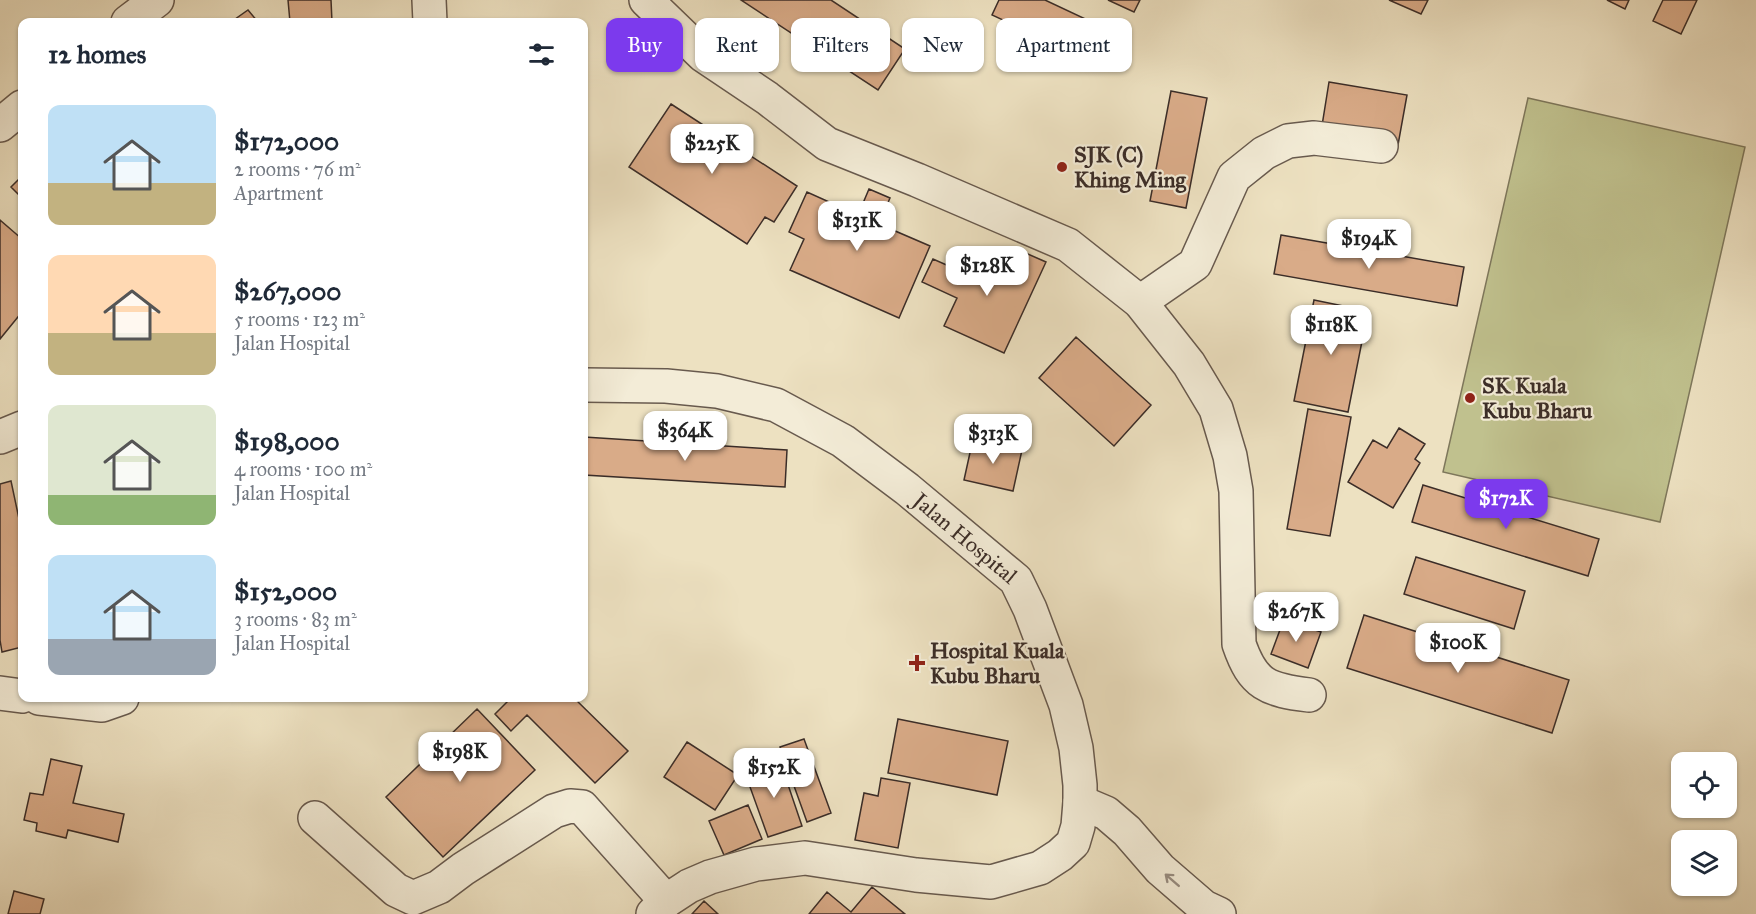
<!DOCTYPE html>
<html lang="en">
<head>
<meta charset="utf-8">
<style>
  :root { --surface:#fff; --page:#f2f2f3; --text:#1f2937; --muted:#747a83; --accent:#7c3aed }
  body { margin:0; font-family:"IM FELL Great Primer",serif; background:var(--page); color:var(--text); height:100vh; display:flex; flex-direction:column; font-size:22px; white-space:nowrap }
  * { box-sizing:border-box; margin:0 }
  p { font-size:20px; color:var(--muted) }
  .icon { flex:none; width:33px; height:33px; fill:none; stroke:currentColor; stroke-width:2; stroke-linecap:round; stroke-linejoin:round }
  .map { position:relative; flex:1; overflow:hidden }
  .sheet { position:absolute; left:18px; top:18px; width:570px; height:684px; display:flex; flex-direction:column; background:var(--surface); border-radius:12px; box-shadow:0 2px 4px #0004 }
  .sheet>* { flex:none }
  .top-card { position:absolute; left:606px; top:18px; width:570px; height:54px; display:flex; gap:12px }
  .fabs { position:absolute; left:1671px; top:752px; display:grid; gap:12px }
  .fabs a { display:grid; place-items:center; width:66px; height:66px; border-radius:12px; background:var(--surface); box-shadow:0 2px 4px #0004; font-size:30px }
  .price { position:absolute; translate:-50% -51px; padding:0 14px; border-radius:12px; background:#fff; color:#222; font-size:20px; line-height:39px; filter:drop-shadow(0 2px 3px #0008) }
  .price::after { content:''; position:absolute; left:50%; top:36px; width:18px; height:14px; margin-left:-9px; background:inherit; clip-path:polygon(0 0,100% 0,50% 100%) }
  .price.on { background:var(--accent); color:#fff }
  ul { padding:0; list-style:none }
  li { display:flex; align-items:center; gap:18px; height:150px; padding:0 30px }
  li span { display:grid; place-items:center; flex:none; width:168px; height:120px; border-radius:12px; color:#555 }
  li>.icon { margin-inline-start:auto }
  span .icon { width:72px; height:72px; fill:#fffc; stroke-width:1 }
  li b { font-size:26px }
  h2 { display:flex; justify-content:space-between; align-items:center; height:72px; padding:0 30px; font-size:26px }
  .pill { padding:0 21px; border-radius:12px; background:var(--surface); box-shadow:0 2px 4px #0004; font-size:21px; line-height:54px }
  .pill.on { background:var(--accent); color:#fff }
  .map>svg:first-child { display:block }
</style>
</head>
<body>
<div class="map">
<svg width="1756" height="914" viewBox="0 0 1756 914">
  <rect width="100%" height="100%" fill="#ede1c1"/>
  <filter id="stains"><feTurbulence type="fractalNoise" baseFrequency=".00333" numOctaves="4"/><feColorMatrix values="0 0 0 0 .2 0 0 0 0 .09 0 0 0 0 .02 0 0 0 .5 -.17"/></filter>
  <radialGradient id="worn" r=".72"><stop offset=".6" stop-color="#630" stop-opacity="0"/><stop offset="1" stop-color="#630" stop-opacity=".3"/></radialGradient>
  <path fill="#c0c18e" stroke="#7e775b" stroke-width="1.5" d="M 1528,98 L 1745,147 L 1660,522 L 1443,472 Z"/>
  <path fill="#d9ab88" stroke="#3b2d28" stroke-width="1.5" d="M 288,0 L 331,0 L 332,22 L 290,22 Z
    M 741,0 L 831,0 L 905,49 L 878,90 Z
    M 999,0 L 1045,0 L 1126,38 L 1111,70 L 992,15 Z
    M 1108,0 L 1140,0 L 1134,12 Z
    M 1389,0 L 1428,0 L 1421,14 Z
    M 1607,0 L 1629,0 L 1625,9 Z
    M 1663,0 L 1697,0 L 1681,34 L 1653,21 Z
    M 248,10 L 258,22 L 231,22 Z
    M 1329,82 L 1407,95 L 1398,145 L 1321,132 Z
    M 1171,91 L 1207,98 L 1186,208 L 1150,201 Z
    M 671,104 L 797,186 L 774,222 L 765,217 L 747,244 L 629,167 Z
    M 22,176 L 22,198 L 11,187 Z
    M 869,189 L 890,198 L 879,224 L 930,246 L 899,318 L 790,270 L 804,239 L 789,232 L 807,192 L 858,215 Z
    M 0,220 L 22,239 L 22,312 L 0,339 Z
    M 1281,235 L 1464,267 L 1457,306 L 1274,274 Z
    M 1021,251 L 1046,262 L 1004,353 L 944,326 L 957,298 L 922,282 L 933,259 L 967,274 L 975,257 L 1011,274 Z
    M 1314,300 L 1368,311 L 1348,412 L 1294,401 Z
    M 1076,337 L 1151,405 L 1114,446 L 1039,378 Z
    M 1308,409 L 1351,417 L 1330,536 L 1287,529 Z
    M 1399,428 L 1425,444 L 1415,459 L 1420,463 L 1393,508 L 1348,482 L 1373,440 L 1387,448 Z
    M 584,437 L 787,450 L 785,487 L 584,475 Z
    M 973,439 L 1022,450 L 1013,491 L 964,480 Z
    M 11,481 L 22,533 L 22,647 L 2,652 L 0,640 L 0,484 Z
    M 1423,485 L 1599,539 L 1588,576 L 1412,522 Z
    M 1416,557 L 1525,591 L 1514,629 L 1404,594 Z
    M 1364,615 L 1569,680 L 1552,733 L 1347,668 Z
    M 1284,619 L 1321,632 L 1308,668 L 1271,654 Z
    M 511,698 L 574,698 L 628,751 L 595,783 L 527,715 L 511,731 L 495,714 Z
    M 477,709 L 535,770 L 443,857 L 386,797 Z
    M 898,719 L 1008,741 L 997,795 L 888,773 Z
    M 804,739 L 831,813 L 807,822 L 780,747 Z
    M 687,742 L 738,775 L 715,810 L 664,777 Z
    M 51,759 L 82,766 L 73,803 L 124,814 L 118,842 L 68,830 L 66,838 L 36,831 L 37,823 L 24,820 L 30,793 L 43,795 Z
    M 780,761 L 802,826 L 768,837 L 745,773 Z
    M 881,778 L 910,783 L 898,848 L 855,840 L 864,793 L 878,796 Z
    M 748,805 L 762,839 L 724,855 L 709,821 Z
    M 872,887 L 905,914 L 809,914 L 827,892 L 851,912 Z
    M 14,891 L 44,899 L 40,914 L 8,914 Z
    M 704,901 L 718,914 L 692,914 Z"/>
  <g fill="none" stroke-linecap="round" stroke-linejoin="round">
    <defs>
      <g id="minor">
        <path d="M 429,0 L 430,22"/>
        <path d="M 646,0 L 703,55 L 767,98 L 827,144 L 917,180 L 1068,245 L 1140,302 L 1189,364 L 1216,409 L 1230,456 L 1236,491 L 1239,644 C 1253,685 1268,690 1309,695"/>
        <path d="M 128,22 L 157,0"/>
        <path d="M 0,125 L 22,107"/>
        <path d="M 1140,302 L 1195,264 L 1234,177 L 1264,153 L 1288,141 L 1314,138 L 1381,146"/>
        <path id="s1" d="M 584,385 L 666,386 L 717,391 L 776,405 L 843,441 L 907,489 L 1016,580 L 1030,609 L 1066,705 L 1076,748 L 1080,785 L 1080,802 L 1078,826 L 1073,843 L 1060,855 L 1040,868 L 991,882 L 916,875 L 805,858 L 756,864 L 710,877 L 689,886 L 666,901 L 653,914"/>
        <path d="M 0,437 L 22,428"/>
        <path d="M 0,693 L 22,696"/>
        <path d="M 39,698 L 102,705 L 122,698"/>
        <path d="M 1080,802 L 1106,813 L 1127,831 L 1160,869 L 1204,907 L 1219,914"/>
        <path d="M 315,818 L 396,890 L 413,898 L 439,887 L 463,869 L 554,811 L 570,806 L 582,807 L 666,901"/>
      </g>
    </defs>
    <use href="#minor" stroke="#685a4e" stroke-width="36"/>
    <use href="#minor" stroke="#f3ecd7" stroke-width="33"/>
  </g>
  <defs><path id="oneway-shaft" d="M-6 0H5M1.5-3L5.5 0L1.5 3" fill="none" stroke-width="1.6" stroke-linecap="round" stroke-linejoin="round" transform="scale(1.5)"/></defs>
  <use stroke="#978c80" href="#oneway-shaft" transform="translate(1172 880) rotate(-139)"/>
  <g fill="#8f2418" stroke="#f3ecd7" stroke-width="2">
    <circle cx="1062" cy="167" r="6"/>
    <circle cx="1470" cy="398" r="6"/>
    <path d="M914 654h6v6h6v6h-6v6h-6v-6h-6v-6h6z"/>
  </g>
  <g text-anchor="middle" stroke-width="4.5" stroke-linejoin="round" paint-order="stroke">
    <g font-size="22" font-weight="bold" fill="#3b2d28" stroke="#f3ecd7" text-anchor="start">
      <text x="1074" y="162">SJK (C)<tspan x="1074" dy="25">Khing Ming</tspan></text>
      <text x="1482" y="393">SK Kuala<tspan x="1482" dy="25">Kubu Bharu</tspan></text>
      <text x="930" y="658">Hospital Kuala<tspan x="930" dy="25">Kubu Bharu</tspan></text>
    </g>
    <g font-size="22" fill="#3b2d28" stroke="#f3ecd7">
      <text dy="8" stroke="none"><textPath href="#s1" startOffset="426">Jalan Hospital</textPath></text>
    </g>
  </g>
  <rect width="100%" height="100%" filter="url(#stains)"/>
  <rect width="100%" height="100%" fill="url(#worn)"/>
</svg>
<div class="fabs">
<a><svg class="icon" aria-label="locate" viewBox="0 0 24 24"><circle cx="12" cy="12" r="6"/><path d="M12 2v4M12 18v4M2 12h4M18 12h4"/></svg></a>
<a><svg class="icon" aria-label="layers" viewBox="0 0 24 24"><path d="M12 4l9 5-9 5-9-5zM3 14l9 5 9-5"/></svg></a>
</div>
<b class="price" style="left:712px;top:175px">$225K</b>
<b class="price" style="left:857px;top:252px">$131K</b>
<b class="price" style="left:1369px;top:270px">$194K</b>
<b class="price" style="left:987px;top:297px">$128K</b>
<b class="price" style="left:1331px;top:356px">$118K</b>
<b class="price" style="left:685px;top:462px">$364K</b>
<b class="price" style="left:993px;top:465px">$313K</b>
<b class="price on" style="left:1506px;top:530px">$172K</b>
<b class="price" style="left:1296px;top:643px">$267K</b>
<b class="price" style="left:1458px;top:674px">$100K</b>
<b class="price" style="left:460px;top:783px">$198K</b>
<b class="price" style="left:774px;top:799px">$152K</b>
<div class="top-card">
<a class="pill on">Buy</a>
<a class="pill">Rent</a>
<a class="pill">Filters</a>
<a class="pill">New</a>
<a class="pill">Apartment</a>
</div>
<section class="sheet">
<h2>12 homes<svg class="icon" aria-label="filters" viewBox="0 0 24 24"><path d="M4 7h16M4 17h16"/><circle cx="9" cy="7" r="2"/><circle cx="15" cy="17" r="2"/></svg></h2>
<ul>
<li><span style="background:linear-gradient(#bfe0f5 65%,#c2b280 0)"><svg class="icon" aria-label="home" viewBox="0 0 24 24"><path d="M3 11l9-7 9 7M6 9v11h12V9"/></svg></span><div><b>$172,000</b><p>2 rooms · 76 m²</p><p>Apartment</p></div></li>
<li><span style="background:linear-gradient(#ffd9b3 65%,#c2b280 0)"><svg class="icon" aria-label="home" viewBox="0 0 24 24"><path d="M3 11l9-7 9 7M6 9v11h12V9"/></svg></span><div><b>$267,000</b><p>5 rooms · 123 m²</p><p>Jalan Hospital</p></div></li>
<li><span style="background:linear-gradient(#dfe7d0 75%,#8fb573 0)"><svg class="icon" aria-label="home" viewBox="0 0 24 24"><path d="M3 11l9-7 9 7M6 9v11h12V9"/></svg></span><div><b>$198,000</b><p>4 rooms · 100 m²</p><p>Jalan Hospital</p></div></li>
<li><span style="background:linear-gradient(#bfe0f5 70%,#9aa5b1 0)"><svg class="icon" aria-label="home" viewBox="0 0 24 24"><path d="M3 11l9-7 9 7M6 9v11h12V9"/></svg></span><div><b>$152,000</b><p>3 rooms · 83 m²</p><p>Jalan Hospital</p></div></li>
</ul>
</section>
</div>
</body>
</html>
